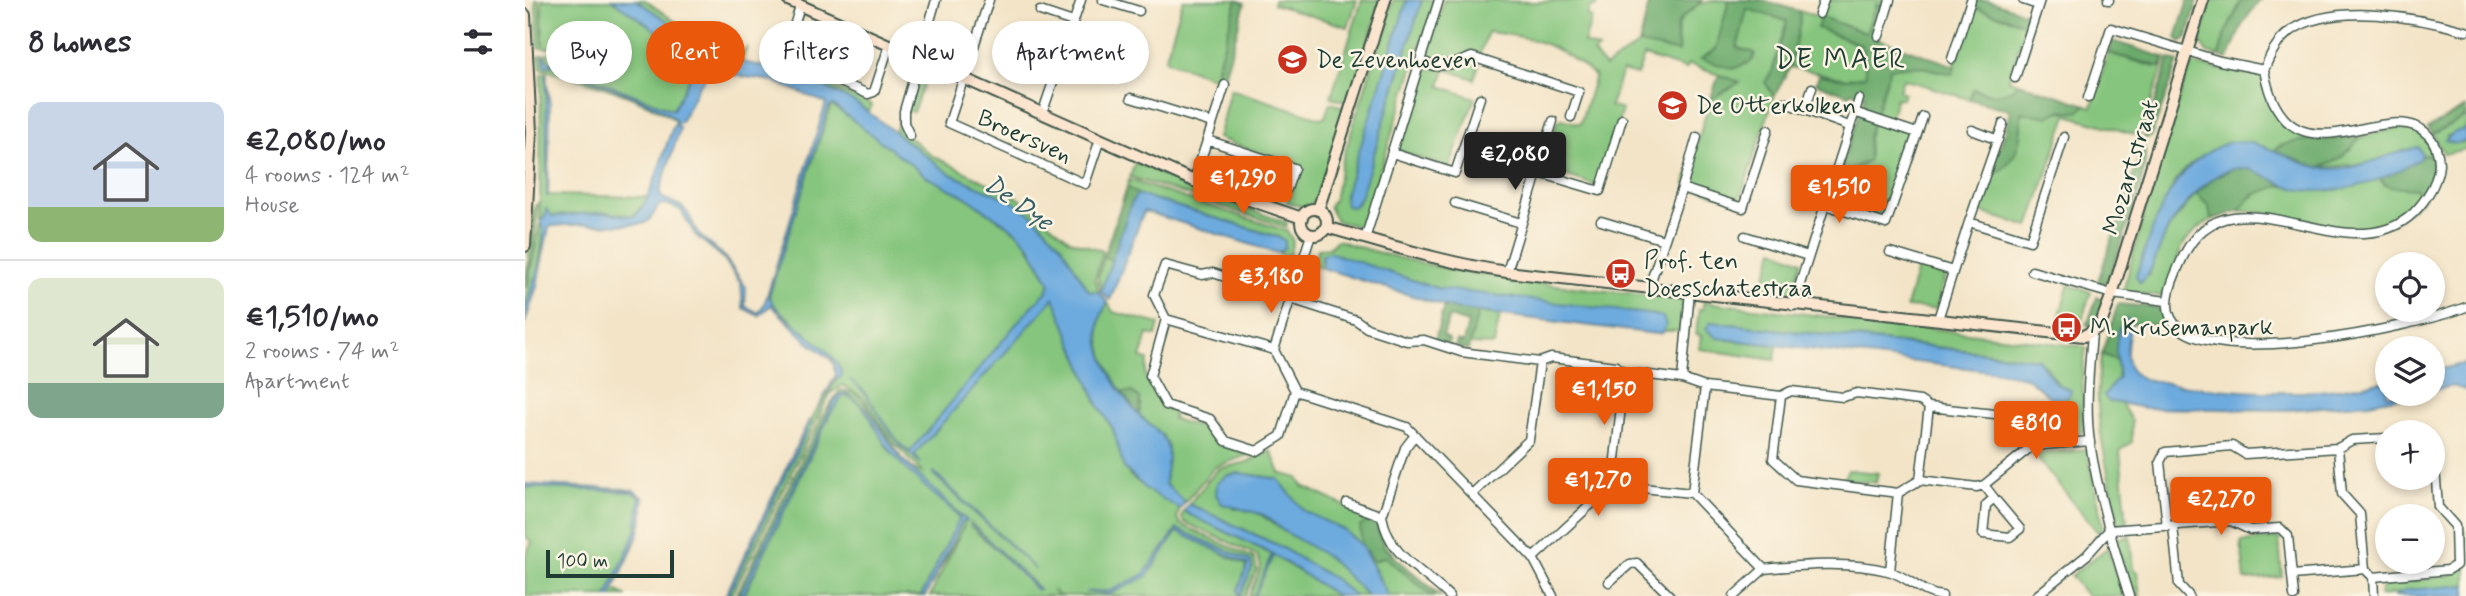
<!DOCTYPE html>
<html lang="en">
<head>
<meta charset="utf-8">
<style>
  :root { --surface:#fff; --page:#f2f2f3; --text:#2b2b33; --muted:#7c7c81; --line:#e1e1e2; --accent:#ea580c }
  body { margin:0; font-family:Mynerve,sans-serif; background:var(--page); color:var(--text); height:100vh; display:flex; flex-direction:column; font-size:26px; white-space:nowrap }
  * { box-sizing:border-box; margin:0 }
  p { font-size:23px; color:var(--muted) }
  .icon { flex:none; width:38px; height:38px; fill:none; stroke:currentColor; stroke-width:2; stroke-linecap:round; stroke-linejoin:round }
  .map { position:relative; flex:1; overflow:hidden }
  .drawer { display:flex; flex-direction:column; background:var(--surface); width:525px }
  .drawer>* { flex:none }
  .banner { position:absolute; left:21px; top:21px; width:665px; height:63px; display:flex; gap:14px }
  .tools { position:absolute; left:1850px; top:252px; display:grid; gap:14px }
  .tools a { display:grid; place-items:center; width:70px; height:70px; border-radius:50%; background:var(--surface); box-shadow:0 4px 10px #0003; font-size:35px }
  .scale { position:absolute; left:21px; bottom:18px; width:128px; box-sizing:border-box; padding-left:7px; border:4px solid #1f3d34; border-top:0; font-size:19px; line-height:24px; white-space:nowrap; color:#1f3d34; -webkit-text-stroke:5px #fcf5e5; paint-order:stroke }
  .price { position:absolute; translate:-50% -60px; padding:0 16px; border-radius:7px; background:var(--accent); color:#fff; font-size:23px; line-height:46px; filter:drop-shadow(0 2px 4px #0008) }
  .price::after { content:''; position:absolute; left:50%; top:42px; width:21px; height:16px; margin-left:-10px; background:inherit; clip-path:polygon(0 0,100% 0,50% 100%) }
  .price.current { background:#222; color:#fff }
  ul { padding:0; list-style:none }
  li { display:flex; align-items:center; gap:21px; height:175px; padding:0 28px }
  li+li { border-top:2px solid var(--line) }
  li span { display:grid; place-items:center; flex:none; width:196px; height:140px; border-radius:14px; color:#555 }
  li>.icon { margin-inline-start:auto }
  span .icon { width:84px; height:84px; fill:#fffc; stroke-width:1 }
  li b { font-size:30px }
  h2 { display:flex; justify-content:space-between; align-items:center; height:84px; padding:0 28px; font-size:30px }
  .pill { padding:0 24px; border-radius:32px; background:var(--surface); box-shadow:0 4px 10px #0003; font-size:24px; line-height:63px }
  .pill.current { background:var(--accent); color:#fff }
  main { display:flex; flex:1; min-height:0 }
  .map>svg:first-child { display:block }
</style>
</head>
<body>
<main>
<section class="drawer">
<h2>8 homes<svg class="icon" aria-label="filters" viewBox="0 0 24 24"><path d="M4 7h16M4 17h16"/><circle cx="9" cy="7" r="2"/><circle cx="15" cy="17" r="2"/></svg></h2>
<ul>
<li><span style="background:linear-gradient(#c9d6e8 75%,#8fb573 0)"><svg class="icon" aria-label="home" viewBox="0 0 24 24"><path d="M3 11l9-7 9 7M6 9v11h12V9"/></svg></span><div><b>€2,080/mo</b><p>4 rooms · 124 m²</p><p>House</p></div></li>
<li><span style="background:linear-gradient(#dfe7d0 75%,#7fa58c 0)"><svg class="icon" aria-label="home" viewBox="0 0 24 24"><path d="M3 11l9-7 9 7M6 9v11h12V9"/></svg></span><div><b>€1,510/mo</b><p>2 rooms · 74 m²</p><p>Apartment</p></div></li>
</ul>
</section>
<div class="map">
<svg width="1941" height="596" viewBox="0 0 1941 596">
  <rect width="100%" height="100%" fill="#fcf5e5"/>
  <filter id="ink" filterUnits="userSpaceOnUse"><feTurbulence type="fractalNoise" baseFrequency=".0143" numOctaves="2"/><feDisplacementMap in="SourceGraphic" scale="14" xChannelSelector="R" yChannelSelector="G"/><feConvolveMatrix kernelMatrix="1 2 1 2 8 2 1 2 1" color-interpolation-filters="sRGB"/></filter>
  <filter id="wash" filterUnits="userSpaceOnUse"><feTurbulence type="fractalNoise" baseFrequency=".00686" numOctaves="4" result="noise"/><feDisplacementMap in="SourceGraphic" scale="28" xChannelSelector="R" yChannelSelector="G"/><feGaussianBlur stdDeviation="1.57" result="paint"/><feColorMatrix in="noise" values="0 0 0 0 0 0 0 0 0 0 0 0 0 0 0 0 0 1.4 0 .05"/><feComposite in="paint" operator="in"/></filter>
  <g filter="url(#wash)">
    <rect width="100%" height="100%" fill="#f3e4c7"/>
    <path fill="#85c57d" stroke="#528158" stroke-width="2" fill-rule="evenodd" d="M 10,0 L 14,0 L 18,46 L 17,0 L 87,0 L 169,56 L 171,65 L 148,110 L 23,61 L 21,57 L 21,67 L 27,65 C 49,74 142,106 151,121 C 120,98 53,78 16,69 L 14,56 L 27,53 L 26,48 L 14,48 Z
      M 111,0 L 120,0 L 188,48 L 212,57 L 222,47 L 217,63 L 187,53 Z
      M 658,0 L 712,0 L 689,78 L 640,60 Z
      M 749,0 L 832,0 L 823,27 L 748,4 Z
      M 837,0 L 856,0 L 824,103 L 806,97 Z
      M 868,0 L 882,0 L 819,199 L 833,203 L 897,0 L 910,0 L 837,227 L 811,221 L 804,206 L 809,200 L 817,161 Z
      M 919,0 L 1010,2 L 1074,0 L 1070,7 L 1066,6 L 1062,16 L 1067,18 L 1059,43 L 1073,49 L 1068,53 L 1080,67 L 1116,43 L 1154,51 C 1146,11 1169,0 1204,0 L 1191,49 L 1176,59 L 1218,65 L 1227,61 L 1230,53 L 1212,48 L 1222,8 L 1262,21 L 1247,72 L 1240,82 L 1249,97 L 1214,202 L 1160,184 L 1185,100 L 1214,82 L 1163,64 L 1161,69 L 1119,56 L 1112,75 L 1097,71 L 1085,106 L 1097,110 L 1072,186 L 1025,170 L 1019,160 L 1032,122 L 1037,119 L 1055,124 L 1070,76 C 1035,46 1009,36 963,32 L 954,56 C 938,50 924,65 906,60 L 902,54 Z
      M 1301,0 L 1360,0 L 1358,7 L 1351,5 L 1341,33 L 1296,17 L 1307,34 L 1337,46 L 1341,76 L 1322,79 L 1265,67 L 1275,21 L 1274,11 L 1295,17 Z
      M 1687,0 L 1717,0 L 1700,33 L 1694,56 L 1682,53 L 1675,40 Z
      M 1447,7 L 1501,24 L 1484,80 L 1494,83 C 1479,99 1468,95 1449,89 L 1444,99 L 1378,79 L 1374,91 L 1379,93 L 1377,99 L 1371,98 L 1363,126 L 1374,129 L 1376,123 L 1388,127 L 1364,208 L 1358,217 L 1310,202 L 1307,194 L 1315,168 L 1334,167 L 1344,160 L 1343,137 L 1362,80 L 1361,72 L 1365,68 L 1393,66 L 1427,74 Z
      M 1583,53 L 1629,67 L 1636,67 L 1638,57 L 1641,58 L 1615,136 L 1542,115 L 1504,227 L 1452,211 L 1465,172 L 1496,130 L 1496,112 C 1521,119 1527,108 1548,113 L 1561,105 L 1567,107 Z
      M 255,61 L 347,105 L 344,112 L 308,90 L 252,68 Z
      M 950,61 L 954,65 L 949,79 L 920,69 L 915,86 L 950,98 L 924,168 L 872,150 L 897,71 L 905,68 L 923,69 Z
      M 1666,64 L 1736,77 L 1749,112 L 1766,127 L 1788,139 L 1754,146 L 1749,151 C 1732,142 1722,144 1703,148 C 1638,159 1634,223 1623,277 L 1642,230 L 1671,194 L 1684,206 L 1686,220 C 1640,247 1661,267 1636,296 L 1598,292 L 1638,145 Z
      M 395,69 L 403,73 L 388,112 L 382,111 Z
      M 22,73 L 22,195 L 125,197 L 108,216 L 81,212 L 27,216 L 21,209 L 20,217 L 15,220 L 16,74 Z
      M 705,89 L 795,118 L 800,117 L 805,103 L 822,108 C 817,126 800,200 783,206 C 776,208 769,204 762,202 L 773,167 L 693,138 Z
      M 306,105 L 342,129 L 402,177 L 441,197 L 498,237 L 525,283 L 551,352 L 573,405 L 588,429 L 604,475 L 623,490 L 655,509 L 652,517 L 655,524 L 729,558 L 732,569 L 720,596 L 535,596 L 527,590 L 533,596 L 405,596 L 440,524 L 400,596 L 437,522 L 442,521 L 377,460 L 342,409 L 322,393 L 309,401 L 216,592 L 211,596 L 298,415 L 315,390 C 351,388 363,464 398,473 L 370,444 L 339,398 L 318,385 L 306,393 L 297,409 L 207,596 L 203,596 L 291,411 L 316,374 C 299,348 271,323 246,304 L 243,306 L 242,299 ZM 446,523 L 514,589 L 445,526 ZM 652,529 L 724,560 L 727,568 L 657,534 Z
      M 377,111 L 383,136 L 406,155 L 495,199 L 545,240 L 578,251 L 570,279 L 574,292 L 564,291 L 536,245 L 509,216 L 484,200 L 425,174 L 370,132 Z
      M 1941,116 L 1941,129 L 1922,136 L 1937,143 L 1941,141 L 1941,149 L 1919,154 L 1908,134 Z
      M 1872,128 C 1890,128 1905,137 1909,154 L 1896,156 L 1893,147 L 1847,163 L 1794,168 L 1815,159 L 1836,137 Z
      M 610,162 L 675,191 L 673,198 L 605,177 Z
      M 1855,179 L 1859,185 L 1892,189 L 1896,201 L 1865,225 L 1833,230 L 1728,211 L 1713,211 C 1744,166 1810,196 1855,179 Z
      M 604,180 L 762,231 L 768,241 L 764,257 L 752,253 L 756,252 L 756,238 L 614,195 L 602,187 Z
      M 677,192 L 762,223 L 761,227 L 674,199 Z
      M 13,203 L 8,251 L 0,288 L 9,207 Z
      M 15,224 L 20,227 L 12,274 L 0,315 L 0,299 Z
      M 812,240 C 926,278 1039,286 1158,299 L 1155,331 L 1138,331 L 1130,315 L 946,294 L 911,288 L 818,259 L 815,255 L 797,268 L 786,265 L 793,249 L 804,248 Z
      M 1249,249 L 1277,261 L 1267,293 L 1236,291 Z
      M 579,256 L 588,261 L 576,291 L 573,277 Z
      M 1393,265 L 1420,277 L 1411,309 L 1381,307 Z
      M 1543,285 L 1566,292 L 1556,324 L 1533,323 Z
      M 1178,302 L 1561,347 L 1557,376 L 1560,431 L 1547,435 L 1507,438 L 1531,419 L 1534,400 L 1539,400 L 1535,387 L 1521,366 L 1484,355 L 1186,322 L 1202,340 L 1252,345 L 1250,360 L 1174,349 L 1176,336 L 1171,334 L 1174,309 L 1178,309 Z
      M 583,303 L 588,312 L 634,324 L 631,336 L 623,334 L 616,358 L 623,360 L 620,375 L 638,406 L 649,413 L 648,419 L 683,430 L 685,424 L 699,445 L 723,455 L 690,467 L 660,502 L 640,486 L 643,447 L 637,435 L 614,415 L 616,404 L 607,392 L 597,392 C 581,369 563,328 583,303 Z
      M 953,312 L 975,315 L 969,345 L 945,344 Z
      M 1577,354 L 1591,360 C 1594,376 1595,383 1581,392 L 1583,401 L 1595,402 L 1607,421 L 1607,442 L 1595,451 L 1602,523 L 1593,524 C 1584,468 1564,411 1577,354 Z
      M 318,396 C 338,396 350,428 359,442 C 379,472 416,490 435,519 L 396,596 L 219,596 L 305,414 Z
      M 1562,449 L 1578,526 L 1574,534 L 1509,454 Z
      M 746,451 L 755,473 L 773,478 L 778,486 L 851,521 L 859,542 L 872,559 L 916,596 L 863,596 L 842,553 L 830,538 L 779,511 L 749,478 L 721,474 L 709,509 C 731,507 741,519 757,530 C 768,538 780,542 791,548 C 812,561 828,578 843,596 L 830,596 L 811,580 L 752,545 L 664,504 L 693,469 L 722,462 Z
      M 1323,470 L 1353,473 L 1351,483 L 1318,479 Z
      M 0,485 L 100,489 L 115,495 C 126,523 100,562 89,589 L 102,596 L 0,596 L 0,556 L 7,542 L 0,536 Z
      M 659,511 L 748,555 L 812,596 L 724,596 L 736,567 L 732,555 L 659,522 L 656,517 Z
      M 1936,531 L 1941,531 L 1941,585 L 1854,596 L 1857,587 L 1864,583 L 1924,576 L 1934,571 L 1938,561 Z
      M 1605,536 L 1608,570 L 1612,571 L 1615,596 L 1609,596 L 1591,543 L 1594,538 Z
      M 1754,538 L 1757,577 L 1720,580 L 1716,542 Z
      M 1582,548 L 1600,596 L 1562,596 L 1546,576 Z"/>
    <path fill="#6caa6c" stroke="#467450" stroke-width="2" d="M 712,0 L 720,3 L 698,81 L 689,78 Z
      M 1125,0 L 1177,0 C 1158,22 1146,14 1154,52 L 1114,44 Z
      M 1204,0 L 1237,0 L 1274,11 L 1275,21 L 1265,67 L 1249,97 L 1240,82 L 1247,72 L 1262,21 L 1222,9 L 1212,48 L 1230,53 L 1227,61 L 1208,69 L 1176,59 L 1191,49 Z
      M 1450,0 L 1462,0 L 1505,14 L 1501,24 L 1448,7 Z
      M 1663,0 L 1673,0 L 1662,37 L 1656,42 L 1651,38 Z
      M 1717,0 L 1735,0 L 1718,23 L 1703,59 L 1694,56 L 1700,33 Z
      M 1351,4 L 1358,7 L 1348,37 L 1430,66 L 1427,74 L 1393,66 L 1365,68 L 1343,137 L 1344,160 L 1321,172 L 1315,168 L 1340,96 L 1326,91 L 1324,95 L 1291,83 L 1294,75 L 1322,79 L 1341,76 L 1339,51 L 1335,44 L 1292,28 L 1296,17 L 1341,33 Z
      M 1587,41 L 1638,57 L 1636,67 L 1583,53 Z
      M 1644,59 L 1653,62 L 1626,137 L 1619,138 Z
      M 1194,75 L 1215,82 L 1185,100 Z
      M 1494,83 L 1561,105 L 1553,112 L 1536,110 L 1523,117 L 1496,112 C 1497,138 1494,158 1472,173 L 1465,172 L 1480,133 L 1485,110 L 1444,99 L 1448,89 C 1467,95 1479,99 1494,83 Z
      M 1941,107 L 1941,116 L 1908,134 L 1903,128 Z
      M 1836,137 L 1815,159 L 1794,168 L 1749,151 C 1762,136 1816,140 1836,137 Z
      M 1618,146 C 1630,160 1590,260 1583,281 L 1575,284 L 1573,281 Z
      M 1909,154 L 1907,183 L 1896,201 L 1891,189 L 1865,187 L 1855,179 L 1896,156 Z
      M 1710,168 L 1729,169 L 1757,185 L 1728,195 L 1713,211 L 1686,220 L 1684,206 L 1671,194 L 1689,178 Z
      M 602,187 L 614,195 L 606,204 L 588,261 L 579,256 Z
      M 1572,297 L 1578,300 C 1577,310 1573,318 1566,326 L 1562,325 Z
      M 1593,304 L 1635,308 L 1644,326 L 1606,323 L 1601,319 L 1591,360 L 1577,354 Z
      M 919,306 L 953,312 L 943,350 L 930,346 L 932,341 L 938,343 L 943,323 L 924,317 L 918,336 L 924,339 L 924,344 L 910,340 Z
      M 597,392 L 607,392 L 615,398 L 614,415 Z
      M 844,521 L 851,524 L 858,547 L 911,593 L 907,596 L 860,557 L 849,561 L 837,546 L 835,526 Z"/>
    <path fill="#6daade" stroke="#467489" stroke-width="2" fill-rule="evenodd" d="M 87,0 L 111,0 L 198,58 L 275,74 L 331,103 L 425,174 L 485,200 L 509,216 L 536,245 L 564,291 L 574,292 L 583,303 C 558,335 590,390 614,415 C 622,424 635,430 640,441 C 647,455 640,469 640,484 L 660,502 L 655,509 L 622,490 L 599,468 L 588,429 L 573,405 L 529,298 L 390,454 L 395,463 L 376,446 L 338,390 L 324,379 C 352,397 358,434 385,452 L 497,317 L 522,291 L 525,283 L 505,246 L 492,232 L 441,197 L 402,177 L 308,105 L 304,107 L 244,296 C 255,323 314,348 317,376 L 308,382 L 291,411 L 311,375 L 307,360 L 283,342 L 246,305 L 234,316 L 218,308 L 216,284 L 197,257 L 170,235 L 156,210 L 141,204 L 134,205 C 131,210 126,220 120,223 C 112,227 44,222 24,227 L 12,286 L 0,323 C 0,289 27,253 16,220 L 20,217 L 21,209 L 27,216 C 45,216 63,212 81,213 C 89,213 99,216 107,216 C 124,216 141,137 151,121 C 143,106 48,74 27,65 L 20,67 L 18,56 L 23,61 L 148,110 L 171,65 L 168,56 ZM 187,72 L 248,81 L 301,103 L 240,302 L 234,313 L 220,306 L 221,287 L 198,255 L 173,234 L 163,213 L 156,206 L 136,197 L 135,191 L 155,128 L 150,124 L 156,122 L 174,85 Z
      M 882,0 L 897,0 L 836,195 L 830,206 L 824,207 L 820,204 L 820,195 Z
      M 21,73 L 25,106 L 23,197 L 22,192 Z
      M 1941,129 L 1941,141 L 1929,144 L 1920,140 L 1930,132 Z
      M 1705,142 C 1739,139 1760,160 1792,167 C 1828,175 1860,154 1893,147 L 1897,154 L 1895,159 C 1859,181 1820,195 1777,190 C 1742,185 1724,152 1688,178 C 1671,191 1653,212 1642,231 C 1633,248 1630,270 1615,283 L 1611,276 C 1629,223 1646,161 1705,142 Z
      M 612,194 L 756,238 L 760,241 L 760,248 L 752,253 L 619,211 L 585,300 L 576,291 L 606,204 Z
      M 804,252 L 911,288 L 1130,315 L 1138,317 L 1141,325 L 1137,333 L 1131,334 L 930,309 L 797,268 L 797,255 Z
      M 1601,319 L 1606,323 C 1603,342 1594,370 1618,379 C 1675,389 1734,395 1792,391 C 1815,390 1839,384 1862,381 L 1862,394 L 1889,394 L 1844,403 L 1762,410 L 1620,408 L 1583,401 L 1579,395 L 1594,377 C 1591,358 1587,335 1601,319 Z
      M 1186,322 L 1513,359 L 1531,384 L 1546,390 L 1545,395 L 1539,400 L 1526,398 L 1501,377 L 1474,372 L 1192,338 L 1181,329 Z
      M 1941,363 L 1941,390 L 1927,386 L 1908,390 L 1908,371 Z
      M 320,393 L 342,409 L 377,460 L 442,521 L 437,522 L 400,596 L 396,596 L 435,517 C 410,494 379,472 360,444 C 350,429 339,396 318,396 L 305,414 L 218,596 L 214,596 L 309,401 L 315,394 Z
      M 284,420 L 286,422 L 203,596 L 200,596 Z
      M 409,472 L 510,569 L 408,474 Z
      M 714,473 L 753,479 L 779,511 L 819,530 L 837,546 L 863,596 L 843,596 L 803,557 L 757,530 L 739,515 L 697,504 L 691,495 L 692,483 L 701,476 Z
      M 0,484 L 108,490 L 119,498 L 114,532 L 86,596 L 82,596 L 111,531 L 115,497 L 106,492 L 0,487 Z
      M 664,504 L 752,545 L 811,580 L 830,596 L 812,596 L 749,555 L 729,596 L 747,554 L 665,515 L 659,511 Z
      M 445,523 L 514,589 L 512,590 Z
      M 652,529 L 726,561 L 727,568 L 715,596 L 713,590 L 723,564 L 652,532 L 621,577 L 585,594 L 560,592 L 585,591 L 618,575 Z
      M 1941,585 L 1941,596 L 1869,596 L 1882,590 Z"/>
  </g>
  <g filter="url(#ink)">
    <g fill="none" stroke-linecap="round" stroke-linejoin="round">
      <defs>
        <path id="street" d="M 464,0 L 424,123 L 560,184 L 575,139
          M 578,0 L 614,11
          M 1498,0 L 1513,5
          M 1583,0 L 1584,0
          M 275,6 L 261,53 L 265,60 L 343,94 L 349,92 L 364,46
          M 515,11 L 548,22
          M 1294,14 L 1299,0
          M 1941,31 C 1894,18 1808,1 1766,31 C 1752,40 1745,55 1739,70 C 1761,194 1864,91 1903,135 C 1910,142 1914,154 1914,164 C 1913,180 1904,195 1894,207 C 1829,284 1705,156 1658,257 C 1650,274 1637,300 1646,318 C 1674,374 1893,326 1941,307
          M 1354,36 L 1365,0
          M 542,40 L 577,51
          M 1427,59 L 1446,0
          M 896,61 L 909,66 L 929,64 L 947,57 L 1054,92 L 1046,117
          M 1490,78 L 1515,0
          M 606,98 L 687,123
          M 1563,98 L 1586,28 L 1695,61 L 1739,70
          M 1258,102 L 1324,126
          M 1280,109 L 1287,88
          M 1329,112 L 1392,133
          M 517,114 L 556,0
          M 1447,130 L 1473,140
          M 385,136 L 379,123 L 379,111 L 411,0
          M 867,153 L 930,173 L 955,98
          M 675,159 L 762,189 L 769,168 L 682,140
          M 1014,173 L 1075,191 L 1097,119
          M 669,181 L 700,85
          M 1157,188 L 1172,137
          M 930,203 L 996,223
          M 1300,205 L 1334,99
          M 1076,221 L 1139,240
          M 1444,222 L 1478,124
          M 786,235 L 749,350 L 770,391 L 882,427 L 1008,558 L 1087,485 L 1167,493 L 1239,569 C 1279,565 1323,561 1363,571 C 1383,576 1396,594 1417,596
          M 1220,236 L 1283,256
          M 840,239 L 914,0
          M 1365,252 L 1428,271
          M 1507,271 L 1587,294 L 1642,301
          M 982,272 L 1028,121
          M 716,282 L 688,273 L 677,275 L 640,265 L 629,295 L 641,319 L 625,376 L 641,405 L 685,419 L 701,441 L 732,451 L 756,436 L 770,391
          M 1124,287 L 1157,188 L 1218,208 L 1243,130
          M 766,299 L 831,320 L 842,328 L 882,341 L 899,340 L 936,352 L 1015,362 L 1026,358 L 1091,366 L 1100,372 L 1157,379 L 1180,387 L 1256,396 L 1266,391 L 1318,397 L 1332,393 L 1395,401 L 1404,407 L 1479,415 L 1507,446
          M 1268,306 L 1300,205 L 1361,224 L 1398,117
          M 641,319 L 749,350
          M 1413,319 L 1444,222 L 1505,241 L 1539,137
          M 1567,334 C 1564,369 1560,408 1565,443 C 1573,495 1588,546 1604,596
          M 1157,379 L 1165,291
          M 1256,396 L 1248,459 L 1271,480 L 1373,493 L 1395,480 L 1452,487 L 1459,485 L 1469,498
          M 1813,448 L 1817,494 L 1835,514 L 1840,569 L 1848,577
          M 1395,480 L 1404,407
          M 1087,485 L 1100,372
          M 1459,485 L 1507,446 L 1565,441
          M 1167,493 L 1180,387
          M 947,494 L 1004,440 L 1015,362
          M 1469,498 L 1495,529 L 1485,537 L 1458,534 L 1461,505 Z
          M 822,503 L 857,516 C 865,558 896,568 924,596
          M 857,516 L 880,448 L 890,435
          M 1642,526 L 1635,462 L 1640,452 L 1707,446 L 1720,454 L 1813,448 L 1827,440 L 1862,438
          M 1648,526 L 1654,585 L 1664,596
          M 1584,530 L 1706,521 L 1725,530 L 1755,528 L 1763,536 L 1769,596
          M 1008,558 L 1028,596
          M 1365,571 L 1373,493
          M 1767,575 L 1840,569
          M 1084,582 L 1105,564 L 1112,563 L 1145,596
          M 1209,596 L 1239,569
          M 1511,596 L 1562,555 L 1584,530
          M 1849,596 L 1848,577 L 1923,570 L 1931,565 L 1930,526 L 1913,507 L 1908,441"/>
        <path id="secondary" d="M 263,0 L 669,181 L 777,218
          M 0,15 L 6,132 L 0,246
          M776 222a13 13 0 1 1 26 0a13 13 0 1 1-26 0Z
          M 793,210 L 860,0
          M 801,227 C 862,244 919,263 982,272 L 1559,336 L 1575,326 L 1587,294 L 1678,0"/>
      </defs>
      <use href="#street" stroke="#3f564a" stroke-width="11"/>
      <use href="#secondary" stroke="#3f564a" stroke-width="14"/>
      <use href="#street" stroke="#fff" stroke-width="8"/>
      <use href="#secondary" stroke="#fce5cf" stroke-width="10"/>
    </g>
  </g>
  <defs>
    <symbol id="school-disc" viewBox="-11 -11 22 22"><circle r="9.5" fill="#c8321e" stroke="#fcf5e5"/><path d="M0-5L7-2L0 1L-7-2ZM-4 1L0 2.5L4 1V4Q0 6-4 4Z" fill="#fff"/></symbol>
    <symbol id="bus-disc" viewBox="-11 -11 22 22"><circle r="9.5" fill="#c8321e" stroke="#fcf5e5"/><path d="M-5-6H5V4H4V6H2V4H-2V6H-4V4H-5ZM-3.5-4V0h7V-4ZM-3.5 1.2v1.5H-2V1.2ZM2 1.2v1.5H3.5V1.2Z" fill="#fff"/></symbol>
  </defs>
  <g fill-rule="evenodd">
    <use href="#school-disc" x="750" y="42" width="35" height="35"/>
    <use href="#school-disc" x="1130" y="88" width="35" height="35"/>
    <use href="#bus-disc" x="1078" y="256" width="35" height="35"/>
    <use href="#bus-disc" x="1524" y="310" width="35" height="35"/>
  </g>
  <g text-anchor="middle" stroke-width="5" stroke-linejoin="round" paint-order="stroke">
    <g font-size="24" fill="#1f3d34" stroke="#fcf5e5" text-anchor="start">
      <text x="791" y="67">De Zevenhoeven</text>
      <text x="1171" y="113">De Otterkolken</text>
      <text x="1119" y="268">Prof. ten<tspan x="1119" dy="28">Doesschatestraa</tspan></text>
      <text x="1565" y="335">M. Krusemanpark</text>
    </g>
    <g font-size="24" fill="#1f3d34" stroke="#fcf5e5">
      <text transform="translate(500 136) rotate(24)" y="8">Broersven</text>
      <text transform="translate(1605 167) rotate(-73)" y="8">Mozartstraat</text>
    </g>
    <g font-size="26" font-style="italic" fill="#365e67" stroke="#fcf5e5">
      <text transform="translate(494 202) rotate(35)" y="9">De Dye</text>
    </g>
    <g font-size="28" letter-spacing="2" fill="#1f3d34" stroke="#fcf5e5">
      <text x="1316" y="68">DE MAER</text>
    </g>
  </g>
</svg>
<div class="tools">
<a><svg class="icon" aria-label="locate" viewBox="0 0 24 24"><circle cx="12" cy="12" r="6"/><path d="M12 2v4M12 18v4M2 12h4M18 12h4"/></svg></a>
<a><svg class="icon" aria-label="layers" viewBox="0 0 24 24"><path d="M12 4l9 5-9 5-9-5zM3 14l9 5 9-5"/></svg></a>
<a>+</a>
<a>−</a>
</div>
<div class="scale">100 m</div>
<b class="price current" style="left:990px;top:192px">€2,080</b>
<b class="price" style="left:718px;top:216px">€1,290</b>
<b class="price" style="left:1314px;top:225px">€1,510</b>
<b class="price" style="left:746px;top:315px">€3,180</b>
<b class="price" style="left:1079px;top:427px">€1,150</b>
<b class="price" style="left:1511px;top:461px">€810</b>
<b class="price" style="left:1073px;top:518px">€1,270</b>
<b class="price" style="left:1696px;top:537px">€2,270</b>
<div class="banner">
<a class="pill">Buy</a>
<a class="pill current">Rent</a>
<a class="pill">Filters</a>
<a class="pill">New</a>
<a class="pill">Apartment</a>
</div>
</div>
</main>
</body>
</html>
